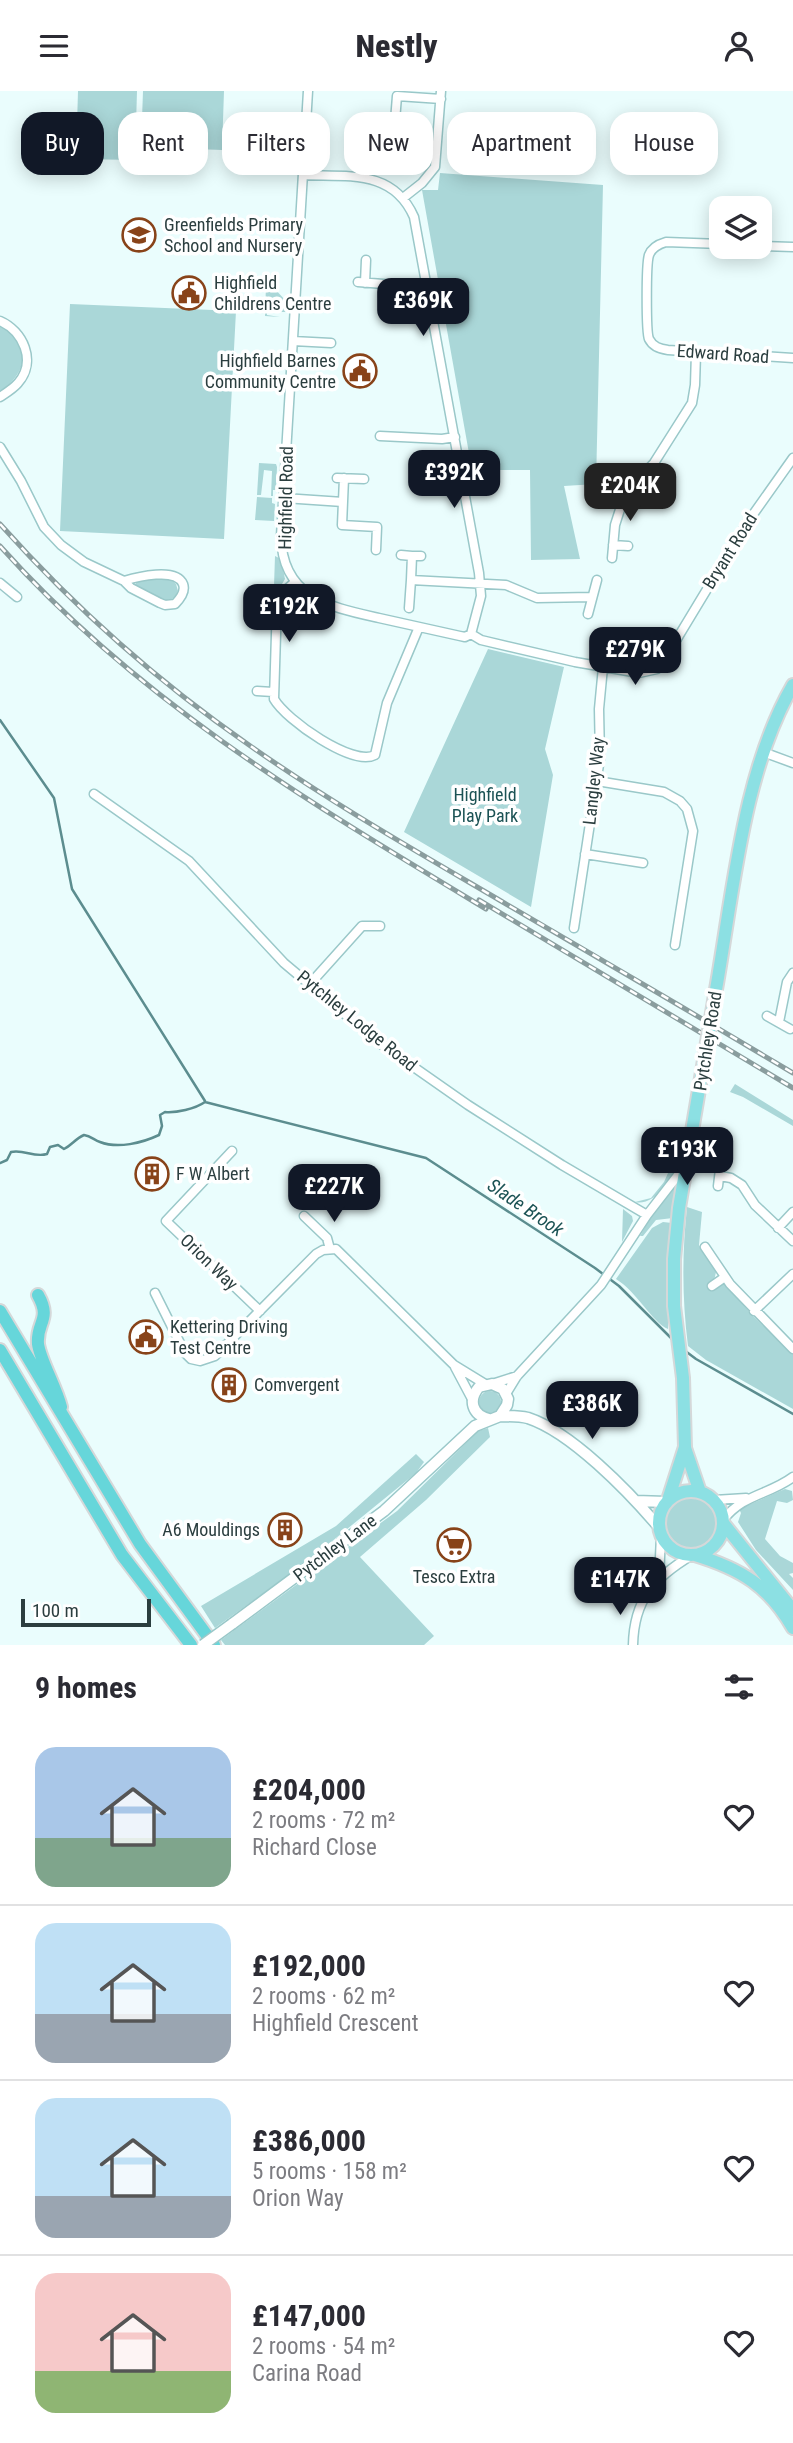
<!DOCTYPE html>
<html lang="en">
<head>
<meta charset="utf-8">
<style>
  :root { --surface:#fff; --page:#f2f2f3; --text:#2b2b33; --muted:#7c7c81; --line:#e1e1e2; --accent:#111827 }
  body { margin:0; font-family:"Roboto Condensed",sans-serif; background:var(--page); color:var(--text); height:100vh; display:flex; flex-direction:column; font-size:26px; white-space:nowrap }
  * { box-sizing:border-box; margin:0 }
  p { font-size:23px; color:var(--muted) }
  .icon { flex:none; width:38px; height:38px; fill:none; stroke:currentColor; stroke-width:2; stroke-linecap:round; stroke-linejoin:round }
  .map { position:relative; height:1554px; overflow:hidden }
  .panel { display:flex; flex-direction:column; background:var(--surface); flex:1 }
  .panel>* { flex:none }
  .banner { position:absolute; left:21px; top:21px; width:752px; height:63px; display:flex; gap:14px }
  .tools { position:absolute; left:709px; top:105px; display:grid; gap:14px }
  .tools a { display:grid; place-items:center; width:63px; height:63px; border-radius:14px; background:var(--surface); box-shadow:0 4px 18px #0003; font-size:35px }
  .scale { position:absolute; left:21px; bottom:18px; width:130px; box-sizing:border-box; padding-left:7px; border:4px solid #2b3e3f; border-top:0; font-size:19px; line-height:24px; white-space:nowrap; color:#2b3e3f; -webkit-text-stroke:5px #fff; paint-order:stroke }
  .price { position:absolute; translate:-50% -60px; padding:0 16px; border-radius:14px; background:var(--accent); color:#fff; font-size:23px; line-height:46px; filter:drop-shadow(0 2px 4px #0008) }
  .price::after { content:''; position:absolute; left:50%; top:42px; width:21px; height:16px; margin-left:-10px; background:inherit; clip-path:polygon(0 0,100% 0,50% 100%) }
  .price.active { background:#222; color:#fff }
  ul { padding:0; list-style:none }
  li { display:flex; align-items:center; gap:21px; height:175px; padding:0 35px }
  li+li { border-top:2px solid var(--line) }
  li span { display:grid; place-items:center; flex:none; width:196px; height:140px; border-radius:21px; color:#555 }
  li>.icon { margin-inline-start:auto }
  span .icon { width:84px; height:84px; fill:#fffc; stroke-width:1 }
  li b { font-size:30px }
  h2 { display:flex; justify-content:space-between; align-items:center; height:84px; padding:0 35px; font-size:30px }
  .chip { padding:0 24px; border-radius:21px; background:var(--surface); box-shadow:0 4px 18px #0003; font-size:24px; line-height:63px }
  .chip.active { background:var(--accent); color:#fff }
  header { display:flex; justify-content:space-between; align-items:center; height:91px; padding:0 35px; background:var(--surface); font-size:32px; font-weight:800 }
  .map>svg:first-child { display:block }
</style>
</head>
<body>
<header><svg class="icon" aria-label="menu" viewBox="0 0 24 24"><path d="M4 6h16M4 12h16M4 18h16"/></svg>Nestly<svg class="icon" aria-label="person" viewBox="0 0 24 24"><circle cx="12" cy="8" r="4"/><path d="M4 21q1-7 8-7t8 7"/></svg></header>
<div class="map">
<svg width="793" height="1554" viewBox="0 0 793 1554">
  <rect width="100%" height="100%" fill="#eafdfd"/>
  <path fill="#aad7d8" d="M 78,0 L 137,0 L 135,69 L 76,68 Z
    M 143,0 L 224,0 L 222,59 L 141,56 Z
    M 440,82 L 603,94 L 596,393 L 564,395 L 580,468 L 531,469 L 530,379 L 472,379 L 422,99 L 438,99 Z
    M 266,194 L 272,195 L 287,211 L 287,221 L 280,221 L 280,211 L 267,211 L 267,224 L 280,226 L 265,225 Z
    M 70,213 L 236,220 L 224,448 L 60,440 Z
    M 0,233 C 33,252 28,281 0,301 Z
    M 259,372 L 276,373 L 277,376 L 276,399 L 273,399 L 273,405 L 271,405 L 272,380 L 264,379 L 261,404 L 257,404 Z
    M 257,406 L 272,407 L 272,412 L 275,413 L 274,430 L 255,429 Z
    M 275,465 L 281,468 L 285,488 L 279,498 L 274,495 Z
    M 159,487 L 171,488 L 176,493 L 178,500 L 175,507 L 164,510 L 135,495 L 137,489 Z
    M 488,558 L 564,576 L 545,658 L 553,684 L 531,816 L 404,741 Z
    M 735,993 L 793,1029 L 793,1035 L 743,1006 L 730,1001 Z
    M 686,1042 C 685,1051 684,1061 682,1070 C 677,1086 653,1116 635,1111 L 651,1107 L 664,1091 Z
    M 678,1090 L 673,1127 L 656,1129 L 643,1145 L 640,1145 L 656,1117 Z
    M 687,1116 L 702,1121 L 699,1154 L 716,1181 L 714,1190 L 728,1195 L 751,1223 L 793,1263 L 793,1318 L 706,1269 L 688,1255 C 682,1208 682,1163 687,1116 Z
    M 623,1118 L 632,1125 L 633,1130 L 622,1151 Z
    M 663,1131 L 672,1132 L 669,1190 L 672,1232 L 668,1232 L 668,1238 C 652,1231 637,1201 616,1188 L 652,1137 Z
    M479 1311a11 11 0 1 1 22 0a11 11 0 1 1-22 0Z
    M 488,1337 L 490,1346 L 426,1409 L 360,1466 L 434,1545 L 424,1554 L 225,1554 L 221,1549 L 397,1420 L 478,1340 Z
    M 416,1363 L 424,1371 L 416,1382 L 304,1473 L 215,1537 L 201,1515 L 336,1435 Z
    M 785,1398 L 792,1400 L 793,1409 L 787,1412 L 777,1410 L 765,1448 L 780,1465 L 793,1472 L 793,1482 L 789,1483 L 793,1487 L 793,1499 L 756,1459 L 738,1431 L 741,1422 L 739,1418 Z
    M664 1432a27 27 0 1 1 54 0a27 27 0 1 1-54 0Z"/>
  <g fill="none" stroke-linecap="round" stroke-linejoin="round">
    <path stroke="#5c8d8f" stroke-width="2.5" d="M 0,629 L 54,707 L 72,798 L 205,1010
      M 0,1072 L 7,1069 L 11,1061 C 24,1058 34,1067 47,1063 L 50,1056 L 58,1054 L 64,1058 C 72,1054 75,1048 84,1044 C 91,1045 94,1049 100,1051 C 118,1058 142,1052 159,1044 L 162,1035 L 160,1024 L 165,1021 C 176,1022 195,1018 205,1011 L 426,1067 L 595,1177 L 619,1195 L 674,1250
      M 684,1259 L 696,1268 L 793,1323"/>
    <defs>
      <path id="minor" d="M 308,0 L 281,445 C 282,507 330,516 379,527 C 406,533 433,539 460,545 L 465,546 L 471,543 L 481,549 L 575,571 L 639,582 L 657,578 L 663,571 L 747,432 L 793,367
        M 395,30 L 397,5 L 441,8
        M 303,84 C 348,86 393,78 414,126 L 479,482 L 481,505 L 471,543
        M 403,107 L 422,92 L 435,76 L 441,0
        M 721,153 L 666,151 C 659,153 652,156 649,164 C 646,173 646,241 649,248 C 653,256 660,258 668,259 L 793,267
        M 760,155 L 793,156
        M 358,191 L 409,195 L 427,193
        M 365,192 L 366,169
        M 0,230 C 23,240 37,270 18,292 C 14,297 6,302 0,306
        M 293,250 L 331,252
        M 380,345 L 442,348 L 455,346
        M 0,356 L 21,390 L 44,436 L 61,454 L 84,471 L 124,490 L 131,497 L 160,512 L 165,514 L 175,513 C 180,508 186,501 183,493 C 176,476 137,486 124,490
        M 337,387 L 364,388
        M 344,387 L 342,434 L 377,436 L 376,459
        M 284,407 L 343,411
        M 613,454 L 628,455
        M 401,464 L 412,465
        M 612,467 L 615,434 L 623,409 L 629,398 L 654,372 L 692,312 L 695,294 L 696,262
        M 411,489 L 412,465 L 421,465
        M 295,491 L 287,498 L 277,511 L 274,608 C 286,629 353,676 375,664 L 387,612 L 419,536
        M 0,492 L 17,506
        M 409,517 L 411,489 L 506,494 L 537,507 L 592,506
        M 588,523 L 597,489
        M 257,600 L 273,601
        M 763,661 L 793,672
        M 597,690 L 664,701 L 680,710 L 687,718 L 693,740 L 675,854
        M 94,703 L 189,770 L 284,872 L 378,951 L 468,1014 L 562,1074 L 647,1124
        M 585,763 L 643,772
        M 574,837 L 600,667 L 599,618 L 603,576
        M 309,894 L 362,835 L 380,835
        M 767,925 L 790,938
        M 779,931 L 787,891 L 793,882
        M 232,1060 L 166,1130 L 260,1220
        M 720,1085 L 731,1087 L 742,1094 L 755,1114 L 793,1150
        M 718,1095 L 723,1053
        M 304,1125 L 327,1147 L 330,1158
        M 778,1137 L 793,1121
        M 705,1156 L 730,1193 L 793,1258
        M 712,1195 L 725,1186
        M 155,1202 L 185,1262 L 191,1268 L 200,1270 L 215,1265 L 316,1163 L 323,1159 L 336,1158 L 454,1274 L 485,1293
        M 754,1220 L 793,1183
        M 455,1276 L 472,1308
        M 492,1293 L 517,1285
        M 506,1303 L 517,1285 L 601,1194 L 647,1124 L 685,1075
        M 714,1409 L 746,1407
        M 723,1429 C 743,1403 769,1404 793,1386
        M 659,1487 L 661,1445
        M 633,1554 C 634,1508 654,1487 692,1464"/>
      <path id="tertiary" d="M 500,1325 C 509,1325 519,1325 528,1327 C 571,1341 628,1400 658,1435
        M 636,1410 L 666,1411
        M 232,1533 L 384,1420 L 475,1335 L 500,1325 L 507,1314 L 508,1308 L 503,1298 L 492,1293 L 479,1296 C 468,1309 472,1324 489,1328"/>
      <path id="primary" d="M 715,904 C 733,805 742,682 793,594
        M 685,1357 L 700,1401
        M659 1432a32 32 0 1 1 64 0a32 32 0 1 1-64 0Z
        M 668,1409 L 685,1356 L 683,1287 L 674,1215 L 674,1168 L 679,1117 L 704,969
        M 723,1432 L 793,1519
        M 695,1464 C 741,1478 769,1495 793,1537"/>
      <path id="trunk" d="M 38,1204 C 52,1229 36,1231 38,1253 C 40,1269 56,1296 61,1316
        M 0,1220 L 140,1453 L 214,1554
        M 0,1259 L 122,1464 L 191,1554"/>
    </defs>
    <use href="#minor" stroke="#9ac8c9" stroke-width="11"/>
    <use href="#tertiary" stroke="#9ac8c9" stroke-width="13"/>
    <use href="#primary" stroke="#d5d8d9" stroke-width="16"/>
    <use href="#trunk" stroke="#d5d8d9" stroke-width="16"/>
    <use href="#minor" stroke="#fff" stroke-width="8"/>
    <use href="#tertiary" stroke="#fff" stroke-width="10"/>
    <use href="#primary" stroke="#8ce0e3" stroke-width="12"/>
    <use href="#trunk" stroke="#66d6da" stroke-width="12"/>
    <defs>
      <path id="rail" d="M 0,433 C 74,516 158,591 249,654 C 330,711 416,760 501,810 C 599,867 696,924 793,982
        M 0,455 C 138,610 310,712 486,818
        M 479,809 L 793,997"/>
    </defs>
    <use href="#rail" stroke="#8a9d9e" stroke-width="5"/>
    <use href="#rail" stroke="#fff" stroke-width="2.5" stroke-dasharray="8" stroke-linecap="butt"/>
    <defs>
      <path id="tertiary-bridge" d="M 203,1554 L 232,1533"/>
      <path id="primary-bridge" d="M 704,969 L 715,904"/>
    </defs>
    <use href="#tertiary-bridge" stroke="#9ac8c9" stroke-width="13" stroke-linecap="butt"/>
    <use href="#primary-bridge" stroke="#d5d8d9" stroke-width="16" stroke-linecap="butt"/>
    <use href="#tertiary-bridge" stroke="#fff" stroke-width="10"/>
    <use href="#primary-bridge" stroke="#8ce0e3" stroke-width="12"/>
  </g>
  <defs>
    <symbol id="school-ring" viewBox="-11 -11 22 22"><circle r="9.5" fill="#fff" stroke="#884319" stroke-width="1.5"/><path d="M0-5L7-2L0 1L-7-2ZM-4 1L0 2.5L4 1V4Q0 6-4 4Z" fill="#884319"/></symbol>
    <symbol id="civic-ring" viewBox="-11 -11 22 22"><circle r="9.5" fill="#fff" stroke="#884319" stroke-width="1.5"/><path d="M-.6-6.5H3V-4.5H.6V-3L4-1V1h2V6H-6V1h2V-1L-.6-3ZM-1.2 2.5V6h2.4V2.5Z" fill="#884319"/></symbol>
    <symbol id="building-ring" viewBox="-11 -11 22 22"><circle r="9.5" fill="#fff" stroke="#884319" stroke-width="1.5"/><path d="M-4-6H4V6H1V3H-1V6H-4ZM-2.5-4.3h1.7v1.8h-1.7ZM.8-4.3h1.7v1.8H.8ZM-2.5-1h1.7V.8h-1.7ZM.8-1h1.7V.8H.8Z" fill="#884319"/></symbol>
    <symbol id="supermarket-ring" viewBox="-11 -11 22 22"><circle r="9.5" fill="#fff" stroke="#884319" stroke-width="1.5"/><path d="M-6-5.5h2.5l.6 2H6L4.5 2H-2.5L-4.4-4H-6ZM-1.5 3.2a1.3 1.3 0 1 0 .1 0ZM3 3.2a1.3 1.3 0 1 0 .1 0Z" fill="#884319"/></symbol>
  </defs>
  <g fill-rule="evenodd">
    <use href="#school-ring" x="120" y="125" width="38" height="38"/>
    <use href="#civic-ring" x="170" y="183" width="38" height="38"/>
    <use href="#civic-ring" x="341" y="261" width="38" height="38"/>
    <use href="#building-ring" x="133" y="1064" width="38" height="38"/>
    <use href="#civic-ring" x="127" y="1227" width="38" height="38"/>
    <use href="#building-ring" x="210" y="1275" width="38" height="38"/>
    <use href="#building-ring" x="266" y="1420" width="38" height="38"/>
    <use href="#supermarket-ring" x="435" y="1435" width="38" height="38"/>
  </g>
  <g text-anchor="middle" stroke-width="7" stroke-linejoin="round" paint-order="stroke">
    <g font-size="18" fill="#2b3e3f" stroke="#fff" text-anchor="start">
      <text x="164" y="140">Greenfields Primary<tspan x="164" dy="21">School and Nursery</tspan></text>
      <text x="214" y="198">Highfield<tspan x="214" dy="21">Childrens Centre</tspan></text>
      <text x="336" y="276" text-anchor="end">Highfield Barnes<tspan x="336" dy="21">Community Centre</tspan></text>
      <text x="176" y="1089">F W Albert</text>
      <text x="170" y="1242">Kettering Driving<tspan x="170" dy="21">Test Centre</tspan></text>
      <text x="254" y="1300">Comvergent</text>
      <text x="260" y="1445" text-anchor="end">A6 Mouldings</text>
      <text x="454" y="1492" text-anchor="middle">Tesco Extra</text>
    </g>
    <g font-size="18" fill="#2b3e3f" stroke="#fff">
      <text transform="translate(723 263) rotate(4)" y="6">Edward Road</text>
      <text transform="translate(286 407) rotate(-89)" y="6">Highfield Road</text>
      <text transform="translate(730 460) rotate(-58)" y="6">Bryant Road</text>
      <text transform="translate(594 690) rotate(-84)" y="6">Langley Way</text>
      <text transform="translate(357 930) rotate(39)" y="6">Pytchley Lodge Road</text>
      <text transform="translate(708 950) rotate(-81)" y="6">Pytchley Road</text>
      <text transform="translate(209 1171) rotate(44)" y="6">Orion Way</text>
      <text transform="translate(335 1457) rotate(-37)" y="6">Pytchley Lane</text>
    </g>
    <g font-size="18" fill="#1b5254" stroke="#fff">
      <text x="485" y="710">Highfield<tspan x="485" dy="21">Play Park</tspan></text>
    </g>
    <g font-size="19" font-style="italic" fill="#1b5254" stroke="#fff">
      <text transform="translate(526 1116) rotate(34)" y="7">Slade Brook</text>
    </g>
  </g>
</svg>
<div class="tools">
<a><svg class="icon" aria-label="layers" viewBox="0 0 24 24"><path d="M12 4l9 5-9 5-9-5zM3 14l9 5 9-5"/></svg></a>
</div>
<div class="scale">100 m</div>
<b class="price" style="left:423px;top:247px">£369K</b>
<b class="price" style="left:454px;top:419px">£392K</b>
<b class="price active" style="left:630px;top:432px">£204K</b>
<b class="price" style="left:289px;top:553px">£192K</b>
<b class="price" style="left:635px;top:596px">£279K</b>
<b class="price" style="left:687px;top:1096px">£193K</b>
<b class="price" style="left:334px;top:1133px">£227K</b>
<b class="price" style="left:592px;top:1350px">£386K</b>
<b class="price" style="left:620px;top:1526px">£147K</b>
<div class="banner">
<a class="chip active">Buy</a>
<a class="chip">Rent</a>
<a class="chip">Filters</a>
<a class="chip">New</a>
<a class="chip">Apartment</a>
<a class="chip">House</a>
</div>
</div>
<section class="panel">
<h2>9 homes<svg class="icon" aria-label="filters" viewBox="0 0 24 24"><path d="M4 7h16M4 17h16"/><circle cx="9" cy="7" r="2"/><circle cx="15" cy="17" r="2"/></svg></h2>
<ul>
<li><span style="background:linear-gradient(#a9c7e8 65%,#7fa58c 0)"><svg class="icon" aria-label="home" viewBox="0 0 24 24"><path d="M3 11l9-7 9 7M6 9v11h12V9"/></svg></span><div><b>£204,000</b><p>2 rooms · 72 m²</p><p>Richard Close</p></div><svg class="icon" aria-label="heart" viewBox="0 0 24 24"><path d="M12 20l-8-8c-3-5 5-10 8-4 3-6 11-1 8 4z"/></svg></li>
<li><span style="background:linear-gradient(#bfe0f5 65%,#9aa5b1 0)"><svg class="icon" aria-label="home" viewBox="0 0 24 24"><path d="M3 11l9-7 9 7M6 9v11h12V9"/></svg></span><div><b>£192,000</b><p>2 rooms · 62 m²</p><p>Highfield Crescent</p></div><svg class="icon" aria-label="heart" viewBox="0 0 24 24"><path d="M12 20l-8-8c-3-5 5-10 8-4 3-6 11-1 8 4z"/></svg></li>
<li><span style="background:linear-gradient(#bfe0f5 70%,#9aa5b1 0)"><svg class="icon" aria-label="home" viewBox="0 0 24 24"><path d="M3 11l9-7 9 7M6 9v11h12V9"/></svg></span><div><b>£386,000</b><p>5 rooms · 158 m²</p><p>Orion Way</p></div><svg class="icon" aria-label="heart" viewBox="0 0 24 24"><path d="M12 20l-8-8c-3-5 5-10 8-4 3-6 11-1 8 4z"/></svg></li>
<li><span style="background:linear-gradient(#f6c9c9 70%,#8fb573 0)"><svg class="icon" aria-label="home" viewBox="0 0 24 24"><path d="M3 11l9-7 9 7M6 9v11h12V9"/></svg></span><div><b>£147,000</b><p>2 rooms · 54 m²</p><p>Carina Road</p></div><svg class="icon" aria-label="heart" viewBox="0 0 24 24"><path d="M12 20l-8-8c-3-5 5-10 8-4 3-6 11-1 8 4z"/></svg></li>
</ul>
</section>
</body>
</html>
